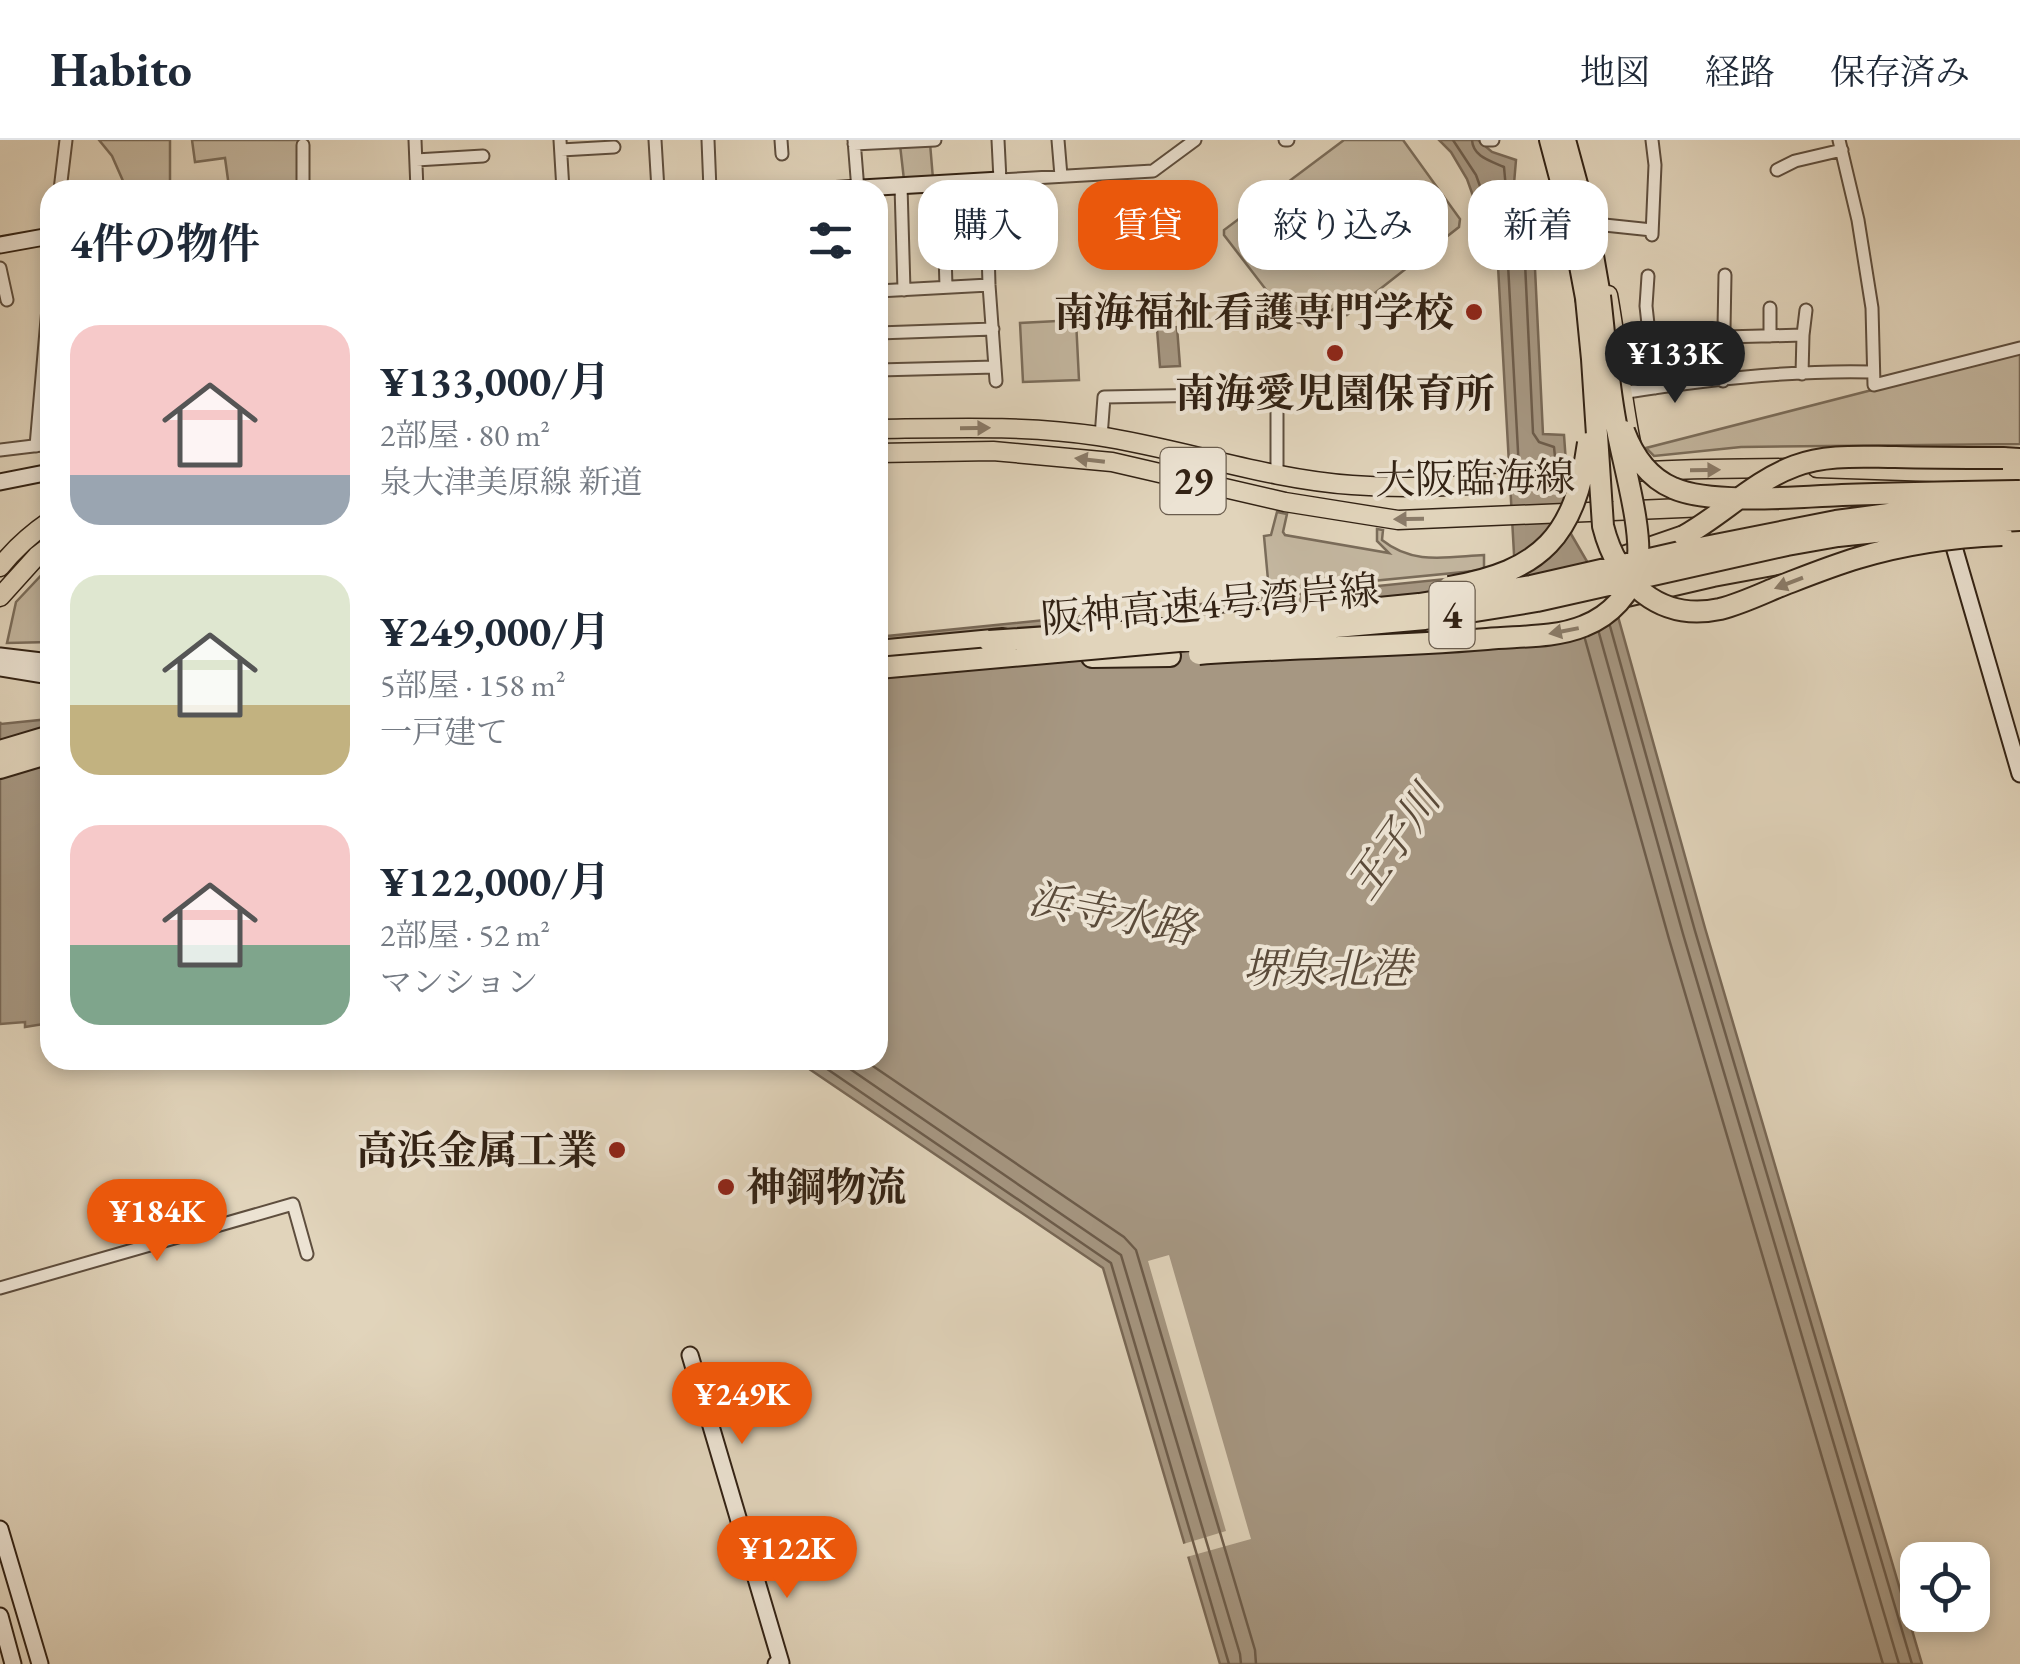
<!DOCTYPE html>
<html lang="ja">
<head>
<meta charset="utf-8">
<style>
  :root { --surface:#fff; --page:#f6f6f7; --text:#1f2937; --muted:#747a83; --line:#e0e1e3; --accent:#ea580c }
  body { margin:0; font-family:"EB Garamond","Noto Serif JP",serif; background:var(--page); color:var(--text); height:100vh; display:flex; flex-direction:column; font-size:38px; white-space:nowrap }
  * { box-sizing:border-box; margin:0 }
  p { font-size:32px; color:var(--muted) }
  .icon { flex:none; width:55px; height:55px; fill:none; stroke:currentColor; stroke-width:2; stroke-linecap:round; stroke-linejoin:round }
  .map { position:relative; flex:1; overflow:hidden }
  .panel { position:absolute; left:40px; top:40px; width:848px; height:890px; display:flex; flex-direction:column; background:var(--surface); border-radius:30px; box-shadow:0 5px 15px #0003 }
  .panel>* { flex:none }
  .top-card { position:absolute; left:918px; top:40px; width:950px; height:90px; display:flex; gap:20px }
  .fabs { position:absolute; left:1900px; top:1402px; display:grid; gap:20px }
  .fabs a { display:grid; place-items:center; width:90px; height:90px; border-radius:20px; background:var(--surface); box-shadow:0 5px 15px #0003; font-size:50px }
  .price { position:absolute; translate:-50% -85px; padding:0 22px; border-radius:35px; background:var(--accent); color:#fff; font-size:32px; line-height:65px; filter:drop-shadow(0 2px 5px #0008) }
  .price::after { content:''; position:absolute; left:50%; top:60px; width:30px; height:22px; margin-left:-15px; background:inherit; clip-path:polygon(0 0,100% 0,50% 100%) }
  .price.current { background:#222; color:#fff }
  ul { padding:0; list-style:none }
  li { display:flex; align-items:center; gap:30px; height:250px; padding:0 30px }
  li span { display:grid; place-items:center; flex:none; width:280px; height:200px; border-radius:30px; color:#555 }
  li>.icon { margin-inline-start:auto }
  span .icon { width:120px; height:120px; fill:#fffc; stroke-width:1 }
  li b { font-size:42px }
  h2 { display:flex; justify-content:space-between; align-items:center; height:120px; padding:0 30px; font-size:42px }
  .tag { padding:0 35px; border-radius:30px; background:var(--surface); box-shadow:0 5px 15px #0003; font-size:35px; line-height:90px }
  .tag.current { background:var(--accent); color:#fff }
  header { display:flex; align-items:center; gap:60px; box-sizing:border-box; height:140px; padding:0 50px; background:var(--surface); border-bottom:2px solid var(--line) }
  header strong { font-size:48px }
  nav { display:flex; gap:55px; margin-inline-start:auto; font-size:35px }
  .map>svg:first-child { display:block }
</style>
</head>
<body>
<header>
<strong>Habito</strong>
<nav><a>地図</a><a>経路</a><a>保存済み</a></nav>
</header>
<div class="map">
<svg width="2020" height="1524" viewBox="0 0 2020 1524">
  <rect width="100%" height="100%" fill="#e1d4bb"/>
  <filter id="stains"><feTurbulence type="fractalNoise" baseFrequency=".002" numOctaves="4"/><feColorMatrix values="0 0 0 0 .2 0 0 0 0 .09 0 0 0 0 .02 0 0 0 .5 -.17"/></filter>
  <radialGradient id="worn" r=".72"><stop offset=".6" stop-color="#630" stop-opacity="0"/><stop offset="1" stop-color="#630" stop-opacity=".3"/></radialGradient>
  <path fill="#c3b69f" stroke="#7a6c5a" stroke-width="2.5" d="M 99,0 L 170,0 L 170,50 L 127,50 L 112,16 Z
    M 192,0 L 303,0 L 300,50 L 244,50 L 243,47 L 229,47 L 225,18 L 195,22 Z
    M 1344,0 L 1403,0 L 1460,79 L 1459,87 L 1347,175 L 1339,165 L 1312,185 L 1290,181 L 1224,95 L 1224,90 Z
    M 930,3 L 933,39 L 904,40 L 900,5 Z
    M 1076,180 L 1079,240 L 1023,242 L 1020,183 Z
    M 2020,212 L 2020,304 L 1741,307 L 1654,316 L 1646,308 Z
    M 1277,372 L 1287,374 L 1283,392 L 1285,395 L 1389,413 L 1377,401 L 1377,389 L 1383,390 L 1382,400 C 1413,425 1446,417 1484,415 L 1484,430 L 1269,451 L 1264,396 L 1271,395 Z
    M 50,426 L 50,502 L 7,503 L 16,462 Z"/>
  <path fill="#a69782" stroke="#786856" stroke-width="2.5" d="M 1439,0 L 1478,0 L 1492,12 L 1516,20 L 1514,44 L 1531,46 L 1543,294 L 1564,295 L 1571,394 L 1617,473 L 1705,788 L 1922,1524 L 1220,1524 L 1103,1128 L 796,920 L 878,920 L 878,497 L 1515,432 L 1498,126 L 1467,39 L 1451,12 Z
    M 1177,187 L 1180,226 L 1160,227 L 1157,189 Z
    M 50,579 L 50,883 L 25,887 L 25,882 L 0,884 L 0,582 L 1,584 Z"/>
  <path fill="#e1d4bb" d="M 1169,1115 L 1251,1399 L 1183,1418 L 1180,1405 L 1226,1391 L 1148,1121 Z"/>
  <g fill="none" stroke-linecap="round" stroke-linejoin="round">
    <path stroke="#6c5c4b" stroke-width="2.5" d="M 1453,0 L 1476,35 L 1508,124 L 1519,330
      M 1472,0 C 1473,17 1491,21 1504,27 L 1506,49 L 1522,59 L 1533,293 L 1539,302 L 1554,307 L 1556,327
      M 1610,486 L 1695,791 L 1912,1524
      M 1599,493 L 1683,794 L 1899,1524
      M 1585,499 L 1669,799 L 1883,1524
      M 814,920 L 1111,1123 L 1229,1524
      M 837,920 L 1121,1115 L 1240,1514 L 1241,1524
      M 864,920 L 1124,1097 L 1136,1110 L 1255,1510 L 1256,1524"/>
    <defs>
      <path id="street" d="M 415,0 L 417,50
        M 560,0 L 563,50
        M 655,0 L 658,50
        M 708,0 L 710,50
        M 781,0 L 782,14
        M 854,0 L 858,50
        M 998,0 L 1000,40 L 1153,31 L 1195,0
        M 1058,0 L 1061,36
        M 1285,0 L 1288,0
        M 1486,0 L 1493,0
        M 1839,0 L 1858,80 L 1872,168 L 1874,245 L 2020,208
        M 854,4 L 935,0
        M 561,10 L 614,7
        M 416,20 L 483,16
        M 1777,30 L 1795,21 L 1842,10
        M 986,41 L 989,145 L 996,241
        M 943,44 L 946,147
        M 901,46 L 904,150
        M 60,50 L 66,0
        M 303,50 L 303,5
        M 1595,84 L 1652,90
        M 1652,95 L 1655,25 L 1652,0
        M 0,128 L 7,160
        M 1648,136 L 1646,166 L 1655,248
        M 878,151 L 989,145
        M 878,193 L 993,189
        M 1803,195 L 1806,170
        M 1770,196 L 1770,168
        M 1650,199 L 1803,195 L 1802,234
        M 878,230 L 995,227
        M 1723,241 L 1725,135
        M 1621,253 C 1701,240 1792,230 1872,232
        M 1101,297 L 1104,257 L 1277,254 L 1277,335
        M 36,306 L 50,145
        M 0,310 L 50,304
        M 0,1148 L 293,1064 L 307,1114"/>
      <path id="secondary" d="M 827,50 L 1000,40
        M 0,105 L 50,96
        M 0,342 L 50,332
        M 1950,393 L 2020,634
        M 0,516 L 50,522
        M 0,528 L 50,536
        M 690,1215 L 781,1523 L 776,1524
        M 0,1389 L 40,1524
        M 0,1476 L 13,1524"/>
      <path id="primary" d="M 1608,155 C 1617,204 1621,253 1631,302
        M 878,289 C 951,288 1025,285 1098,296 C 1183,309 1266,339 1352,345 C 1447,352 1540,338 1634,332 C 1684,328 1735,329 1786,328
        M 878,313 L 993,311 L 1112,322 L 1285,362 L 1398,380 L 1730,366
        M 1609,325 L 1610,334 L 1628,371
        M 1817,328 L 1964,333 L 2020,332
        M 0,427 C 15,408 31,394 50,381
        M 0,457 L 37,416 L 50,406"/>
      <path id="highway" d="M 1550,0 L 1572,83 L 1586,158
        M 1565,0 L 1587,81 L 1600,156
        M 2003,318 L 2020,319
        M 1623,417 L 1684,396
        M 1126,483 L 1179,476
        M 1417,495 L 1523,480 L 1713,436 L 1869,407
        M 878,511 L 1003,499
        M 1092,517 L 1170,516
        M 0,611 L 50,596
        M 0,628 L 50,613"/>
    </defs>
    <use href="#street" stroke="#5e4e3e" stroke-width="15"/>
    <use href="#secondary" stroke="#322214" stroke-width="19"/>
    <use href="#primary" stroke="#322214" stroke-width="21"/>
    <use href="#highway" stroke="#322214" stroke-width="24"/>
    <use href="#street" stroke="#ece3d3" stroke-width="11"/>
    <use href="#secondary" stroke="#ece3d3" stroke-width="15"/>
    <use href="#primary" stroke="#e1d4bb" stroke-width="18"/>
    <use href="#highway" stroke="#e1d4bb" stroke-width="20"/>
    <defs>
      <path id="highway-bridge" d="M 1586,158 L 1592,219 L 1603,386 C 1617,442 1659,482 1720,469 C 1740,464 1759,455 1778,447 C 1804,437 1831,426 1858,418 C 1904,404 1953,397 2002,395
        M 1624,291 C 1633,315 1649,338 1673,348 C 1711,365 1798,357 1842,355 C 1901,353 1961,352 2020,351
        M 1684,396 C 1722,375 1754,341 1795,326 C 1827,314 1862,317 1895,317 C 1931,318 1967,318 2003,318
        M 1449,447 C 1542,431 1575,396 1588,303
        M 989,501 L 1179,488 L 1419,464 L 1531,446 L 1680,412 L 1836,381 L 1896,373 L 2020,366
        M 1199,514 C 1295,507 1391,507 1487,499 C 1519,496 1555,498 1584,486 C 1610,476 1632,453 1637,426 C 1644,392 1622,320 1616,284 C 1608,242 1605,199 1600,156
        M 878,528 L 1425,479 L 1537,461 L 1787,405 L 1838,396 L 1961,383 L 2020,380"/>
    </defs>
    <use href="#highway-bridge" stroke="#322214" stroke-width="24" stroke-linecap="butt"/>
    <use href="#highway-bridge" stroke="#e1d4bb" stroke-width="20"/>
  </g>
  <defs><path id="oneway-solid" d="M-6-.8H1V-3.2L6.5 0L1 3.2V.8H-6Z" transform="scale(2.5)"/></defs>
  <g fill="#8a7b68">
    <use href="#oneway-solid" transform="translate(975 288) rotate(-1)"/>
    <use href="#oneway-solid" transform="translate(1090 320) rotate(-173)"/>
    <use href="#oneway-solid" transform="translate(1705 330) rotate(-1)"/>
    <use href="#oneway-solid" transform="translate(1409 379) rotate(179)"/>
    <use href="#oneway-solid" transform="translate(1789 443) rotate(159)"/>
    <use href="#oneway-solid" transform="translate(1564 491) rotate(169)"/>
  </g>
  <g fill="#8f2418" stroke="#ece3d3" stroke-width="4">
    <circle cx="1474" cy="172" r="10"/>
    <circle cx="1335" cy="213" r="10"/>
    <circle cx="617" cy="1010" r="10"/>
    <circle cx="726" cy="1047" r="10"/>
  </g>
  <g text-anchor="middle" stroke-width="8" stroke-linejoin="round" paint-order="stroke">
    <g fill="#ece3d3" stroke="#6a5c4d" stroke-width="2.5">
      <rect x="1160.5" y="308" width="65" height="66" rx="8"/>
      <rect x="1429.5" y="442" width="45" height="66" rx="8"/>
    </g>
    <g font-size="38" font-weight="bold" fill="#322214">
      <text x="1193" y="354">29</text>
      <text x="1452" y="488">4</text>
    </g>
    <g font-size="40" font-weight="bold" fill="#322214" stroke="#ece3d3" text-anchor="end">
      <text x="1454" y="186">南海福祉看護専門学校</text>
      <text x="1335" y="267" text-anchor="middle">南海愛児園保育所</text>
      <text x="597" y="1024">高浜金属工業</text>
      <text x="746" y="1061" text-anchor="start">神鋼物流</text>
    </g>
    <g font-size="40" fill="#322214" stroke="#ece3d3">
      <text transform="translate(1475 338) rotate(-1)" y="14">大阪臨海線</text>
      <text transform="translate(1210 464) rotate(-5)" y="14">阪神高速4号湾岸線</text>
    </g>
    <g font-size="42" font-style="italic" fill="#5b4b3a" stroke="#ece3d3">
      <text transform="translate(1393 702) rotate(-55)" y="15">王子川</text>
      <text transform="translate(1112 773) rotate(11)" y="15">浜寺水路</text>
      <text x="1327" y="843">堺泉北港</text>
    </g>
  </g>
  <rect width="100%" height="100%" filter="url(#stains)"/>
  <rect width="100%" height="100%" fill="url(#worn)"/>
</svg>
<div class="fabs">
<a><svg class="icon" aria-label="locate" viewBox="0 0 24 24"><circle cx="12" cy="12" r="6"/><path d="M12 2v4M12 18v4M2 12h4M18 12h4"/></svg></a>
</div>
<b class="price current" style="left:1675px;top:266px">¥133K</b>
<b class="price" style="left:157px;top:1124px">¥184K</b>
<b class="price" style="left:742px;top:1307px">¥249K</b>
<b class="price" style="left:787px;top:1461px">¥122K</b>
<div class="top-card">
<a class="tag">購入</a>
<a class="tag current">賃貸</a>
<a class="tag">絞り込み</a>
<a class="tag">新着</a>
</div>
<section class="panel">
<h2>4件の物件<svg class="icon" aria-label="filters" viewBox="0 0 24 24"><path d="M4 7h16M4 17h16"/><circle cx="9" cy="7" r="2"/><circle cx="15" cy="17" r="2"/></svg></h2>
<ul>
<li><span style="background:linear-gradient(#f6c9c9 75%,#9aa5b1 0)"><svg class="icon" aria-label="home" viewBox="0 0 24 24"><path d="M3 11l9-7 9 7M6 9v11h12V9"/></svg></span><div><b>¥133,000/月</b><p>2部屋 · 80 m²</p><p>泉大津美原線 新道</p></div></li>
<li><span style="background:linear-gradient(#dfe7d0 65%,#c2b280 0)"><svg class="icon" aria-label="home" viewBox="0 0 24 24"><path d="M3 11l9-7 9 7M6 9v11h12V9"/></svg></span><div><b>¥249,000/月</b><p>5部屋 · 158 m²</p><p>一戸建て</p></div></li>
<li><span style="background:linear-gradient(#f6c9c9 60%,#7fa58c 0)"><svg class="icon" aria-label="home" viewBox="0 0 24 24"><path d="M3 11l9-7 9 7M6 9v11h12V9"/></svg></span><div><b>¥122,000/月</b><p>2部屋 · 52 m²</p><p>マンション</p></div></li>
</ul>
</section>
</div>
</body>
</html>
